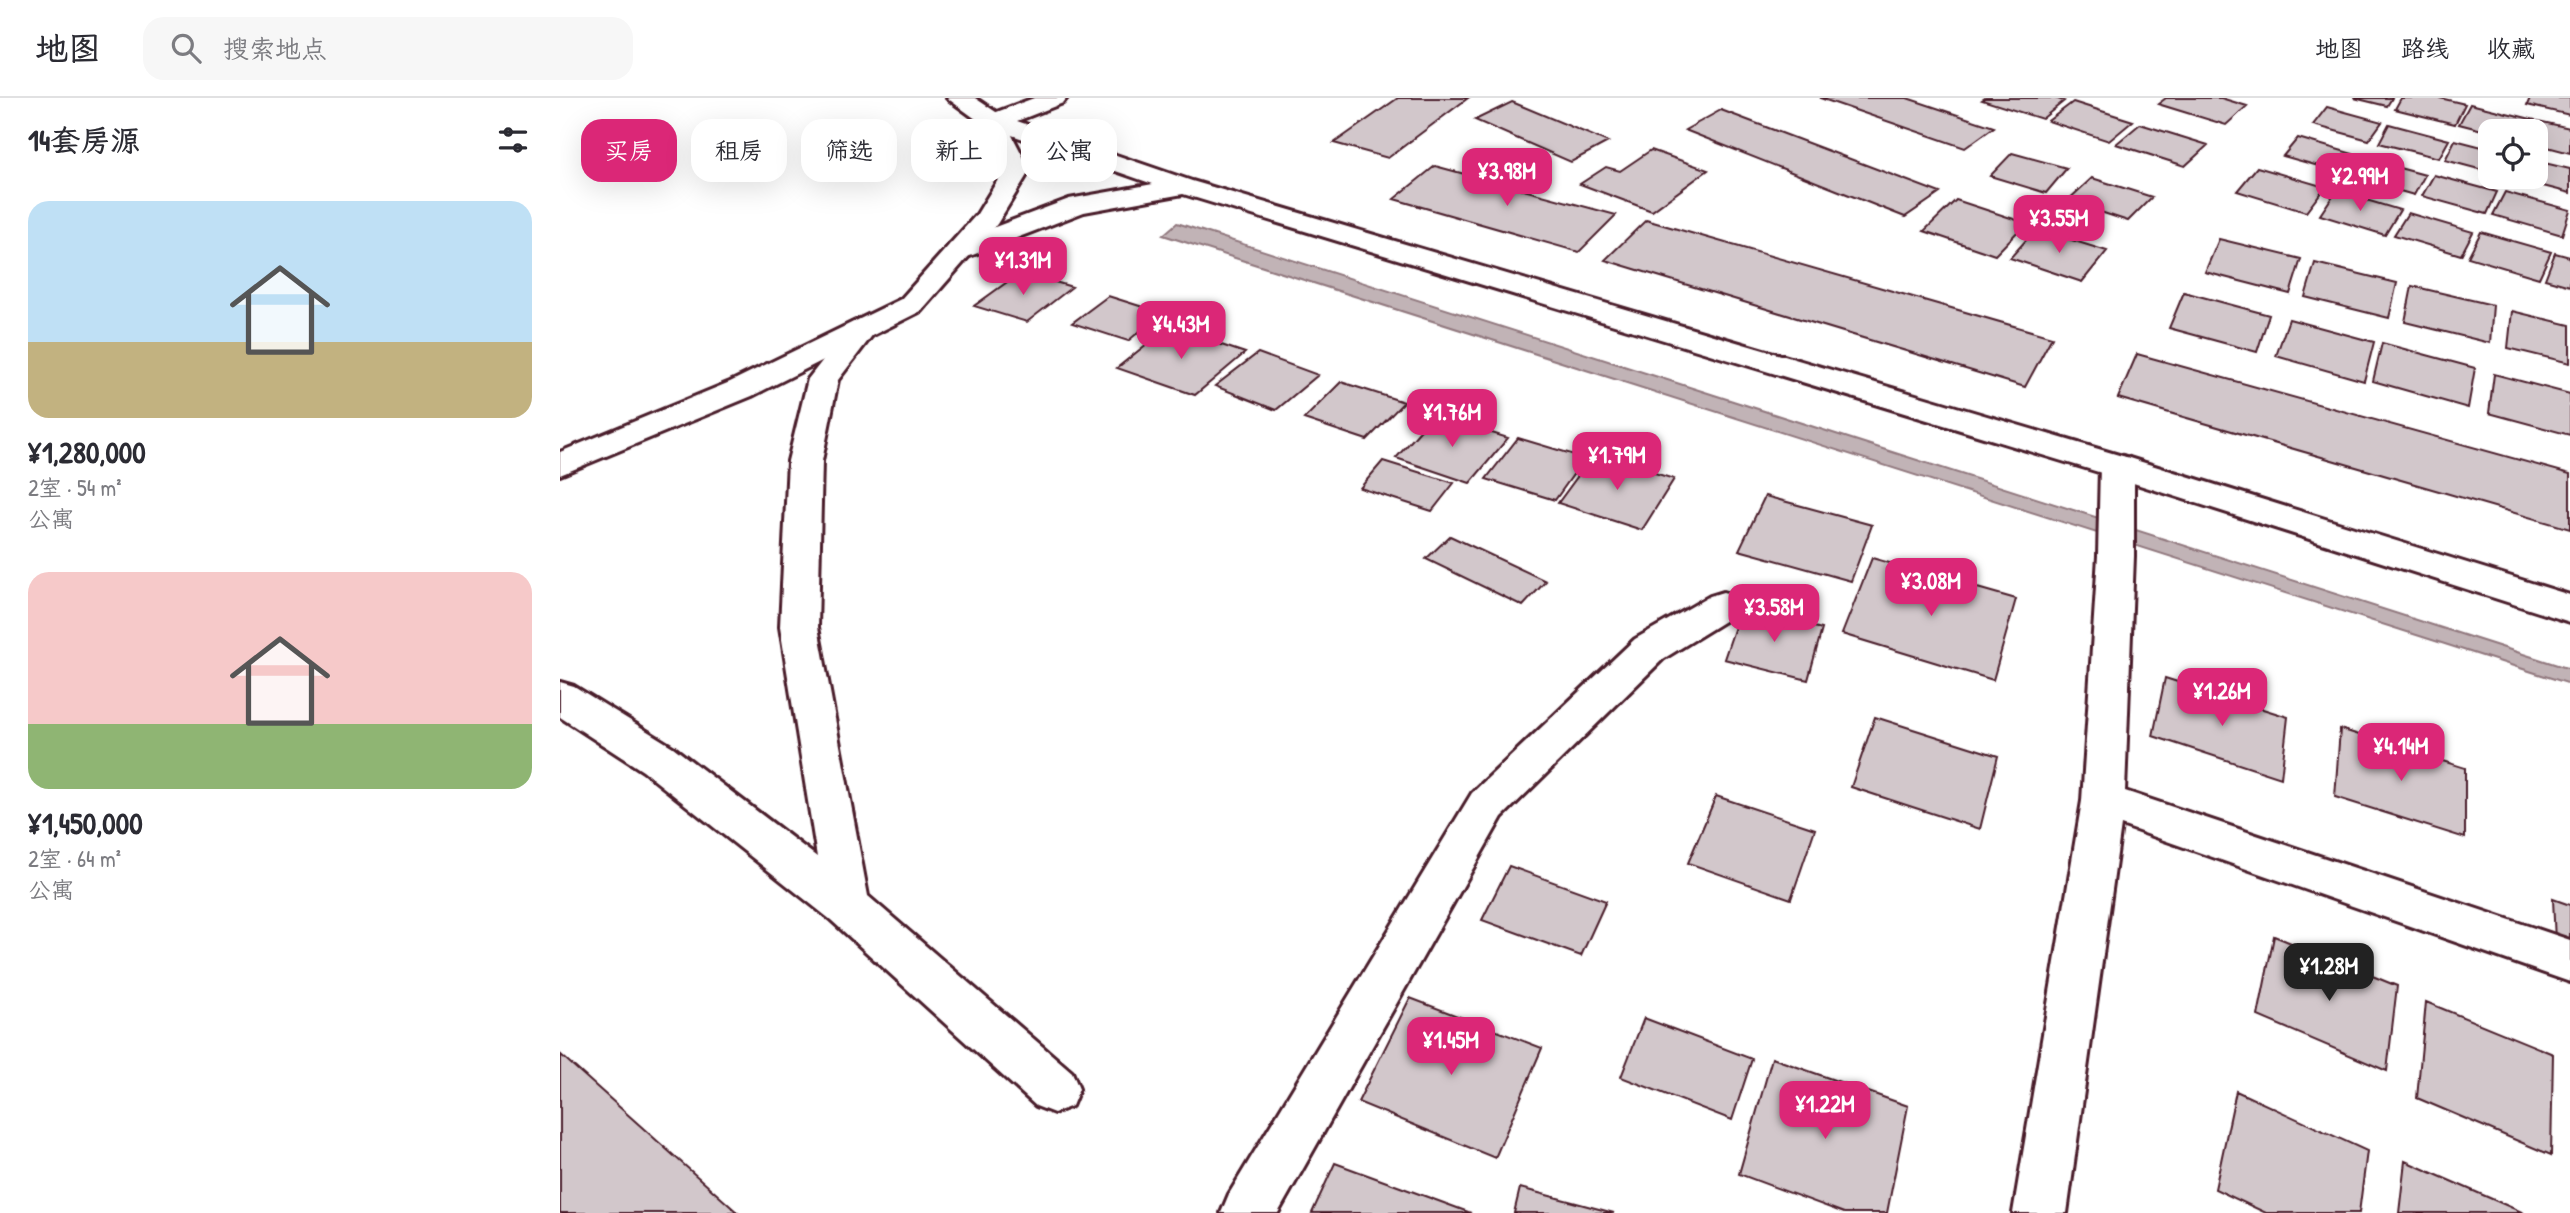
<!DOCTYPE html>
<html lang="zh">
<head>
<meta charset="utf-8">
<style>
  :root { --surface:#fff; --page:#f7f7f7; --text:#2b2b33; --muted:#7c7c81; --line:#e1e1e2; --accent:#db2777 }
  body { margin:0; font-family:"Patrick Hand","LXGW WenKai TC",sans-serif; background:var(--page); color:var(--text); height:100vh; display:flex; flex-direction:column; font-size:26px; white-space:nowrap }
  * { box-sizing:border-box; margin:0 }
  p { font-size:23px; color:var(--muted) }
  .icon { flex:none; width:38px; height:38px; fill:none; stroke:currentColor; stroke-width:2; stroke-linecap:round; stroke-linejoin:round }
  .map { position:relative; flex:1; overflow:hidden }
  .details { display:flex; flex-direction:column; background:var(--surface); width:560px }
  .details>* { flex:none }
  .banner { position:absolute; left:21px; top:21px; width:665px; height:63px; display:flex; gap:14px }
  .controls { position:absolute; left:1918px; top:21px; display:grid; gap:14px }
  .controls a { display:grid; place-items:center; width:70px; height:70px; border-radius:14px; background:var(--surface); box-shadow:0 7px 28px #0002; font-size:35px }
  .price { position:absolute; translate:-50% -60px; padding:0 16px; border-radius:14px; background:var(--accent); color:#fff; font-size:23px; line-height:46px; filter:drop-shadow(0 2px 4px #0008) }
  .price::after { content:''; position:absolute; left:50%; top:42px; width:21px; height:16px; margin-left:-10px; background:inherit; clip-path:polygon(0 0,100% 0,50% 100%) }
  .price.active { background:#222; color:#fff }
  ul { padding:0; list-style:none }
  li { display:grid; align-content:center; gap:14px; height:371px; padding:0 28px }
  li span { display:grid; place-items:center; height:217px; border-radius:21px; color:#555 }
  li>.icon { margin-inline-start:auto }
  span .icon { width:126px; height:126px; fill:#fffc; stroke-width:1 }
  li b { font-size:30px }
  h2 { display:flex; justify-content:space-between; align-items:center; height:84px; padding:0 28px; font-size:30px }
  .pill { padding:0 24px; border-radius:21px; background:var(--surface); box-shadow:0 7px 28px #0002; font-size:24px; line-height:63px }
  .pill.active { background:var(--accent); color:#fff }
  header { display:flex; align-items:center; gap:42px; box-sizing:border-box; height:98px; padding:0 35px; background:var(--surface); border-bottom:2px solid var(--line) }
  header strong { font-size:33px }
  nav { display:flex; gap:38px; margin-inline-start:auto; font-size:24px }
  .search { width:490px; height:63px; background:var(--page); display:flex; align-items:center; gap:18px; box-sizing:border-box; padding:0 24px; border-radius:21px; color:var(--muted); font-size:26px }
  main { display:flex; flex:1; min-height:0 }
  .map>svg:first-child { display:block }
</style>
</head>
<body>
<header>
<strong>地图</strong>
<div class="search"><svg class="icon" aria-label="search" viewBox="0 0 24 24"><circle cx="10" cy="10" r="6"/><path d="M15 15l6 6"/></svg>搜索地点</div>
<nav><a>地图</a><a>路线</a><a>收藏</a></nav>
</header>
<main>
<section class="details">
<h2>14套房源<svg class="icon" aria-label="filters" viewBox="0 0 24 24"><path d="M4 7h16M4 17h16"/><circle cx="9" cy="7" r="2"/><circle cx="15" cy="17" r="2"/></svg></h2>
<ul>
<li><span style="background:linear-gradient(#bfe0f5 65%,#c2b280 0)"><svg class="icon" aria-label="home" viewBox="0 0 24 24"><path d="M3 11l9-7 9 7M6 9v11h12V9"/></svg></span><div><b>¥1,280,000</b><p>2室 · 54 m²</p><p>公寓</p></div></li>
<li><span style="background:linear-gradient(#f6c9c9 70%,#8fb573 0)"><svg class="icon" aria-label="home" viewBox="0 0 24 24"><path d="M3 11l9-7 9 7M6 9v11h12V9"/></svg></span><div><b>¥1,450,000</b><p>2室 · 64 m²</p><p>公寓</p></div></li>
</ul>
</section>
<div class="map">
<svg width="2010" height="1115" viewBox="0 0 2010 1115">
  <rect width="100%" height="100%" fill="#fff"/>
  <filter id="ink" filterUnits="userSpaceOnUse"><feTurbulence type="fractalNoise" baseFrequency=".0143" numOctaves="2"/><feDisplacementMap in="SourceGraphic" scale="14" xChannelSelector="R" yChannelSelector="G"/><feConvolveMatrix kernelMatrix="1 2 1 2 8 2 1 2 1" color-interpolation-filters="sRGB"/></filter>
  <g filter="url(#ink)">
    <path fill="#c1b3b6" stroke="#91787e" stroke-width="2" d="M 617,125 L 2010,571 L 2010,586 L 603,137 Z"/>
    <path fill="#d2c7cb" stroke="#4a1f2b" stroke-width="2" d="M 838,0 L 908,0 L 828,60 L 774,45 Z
      M 1260,0 L 1347,0 L 1434,29 L 1405,50 Z
      M 1425,0 L 1495,0 L 1504,3 L 1482,21 L 1422,2 Z
      M 1606,0 L 1661,0 L 1687,8 L 1666,27 L 1598,6 Z
      M 1794,0 L 1832,0 L 1827,8 Z
      M 1841,0 L 1880,0 L 1905,6 L 1895,26 L 1835,11 Z
      M 1970,0 L 2010,0 L 2010,17 L 1967,7 Z
      M 952,4 L 1048,44 L 1011,64 L 915,22 Z
      M 1513,4 L 1573,23 L 1549,43 L 1488,23 Z
      M 1910,6 L 1975,22 L 1970,33 L 1930,34 L 1899,26 Z
      M 1767,9 L 1822,24 L 1809,42 L 1753,27 Z
      M 1161,12 L 1380,95 L 1345,119 L 1125,32 Z
      M 1978,23 L 2010,30 L 2010,55 L 1976,46 L 1976,33 L 1973,33 Z
      M 1580,26 L 1648,47 L 1625,68 L 1556,46 Z
      M 1829,26 L 1889,42 L 1879,60 L 1819,45 Z
      M 1738,40 L 1800,58 L 1787,76 L 1723,58 Z
      M 1895,42 L 1930,51 L 1930,74 L 1885,62 Z
      M 1091,52 L 1148,72 L 1092,113 L 1020,86 L 1046,69 L 1060,73 Z
      M 1452,55 L 1507,70 L 1486,95 L 1430,78 Z
      M 1806,61 L 1865,77 L 1854,97 L 1794,80 Z
      M 1976,63 L 2010,71 L 2010,95 L 1956,81 L 1957,79 L 1976,79 Z
      M 875,68 L 1056,117 L 1019,154 L 834,101 Z
      M 1697,69 L 1765,89 L 1746,114 L 1677,93 Z
      M 1874,77 L 1937,94 L 1927,116 L 1862,98 Z
      M 1532,80 L 1592,99 L 1568,123 L 1507,103 Z
      M 1776,93 L 1840,112 L 1825,137 L 1760,117 Z
      M 1945,94 L 2010,112 L 2002,137 L 1933,117 Z
      M 1396,102 L 1466,125 L 1435,157 L 1364,133 Z
      M 1848,115 L 1913,134 L 1901,157 L 1834,137 Z
      M 1086,122 L 1492,239 L 1465,289 L 1045,162 Z
      M 1476,131 L 1547,153 L 1522,184 L 1450,160 Z
      M 1921,134 L 1991,154 L 1979,180 L 1908,159 Z
      M 1659,141 L 1741,161 L 1730,196 L 1645,174 Z
      M 1995,155 L 2010,159 L 2010,188 L 1985,181 Z
      M 1755,165 L 1837,185 L 1829,220 L 1745,199 Z
      M 461,174 L 512,189 L 467,224 L 414,208 Z
      M 1852,188 L 1933,207 L 1930,245 L 1845,224 Z
      M 1624,194 L 1709,217 L 1697,254 L 1609,230 Z
      M 548,198 L 602,215 L 568,243 L 512,225 Z
      M 1952,213 L 2010,227 L 2010,265 L 1948,250 Z
      M 1729,221 L 1814,244 L 1804,283 L 1716,258 Z
      M 608,229 L 685,255 L 635,297 L 557,270 Z
      M 1822,245 L 1915,270 L 1908,310 L 1813,283 Z
      M 698,255 L 758,277 L 716,312 L 655,288 Z
      M 1577,256 L 2010,376 L 2010,431 L 1558,300 Z
      M 1934,276 L 2010,296 L 2010,337 L 1929,315 Z
      M 781,284 L 844,304 L 807,342 L 744,321 Z
      M 874,317 L 948,340 L 910,385 L 836,360 Z
      M 958,340 L 1025,360 L 995,402 L 926,381 Z
      M 1034,356 L 1114,381 L 1082,432 L 998,405 Z
      M 823,363 L 894,385 L 872,413 L 800,390 Z
      M 1205,398 L 1312,427 L 1291,483 L 1179,452 Z
      M 890,438 L 986,483 L 963,508 L 866,461 Z
      M 1312,460 L 1456,501 L 1433,582 L 1282,536 Z
      M 1181,511 L 1262,531 L 1248,582 L 1164,561 Z
      M 1605,580 L 1728,619 L 1721,680 L 1593,638 Z
      M 1315,619 L 1438,658 L 1420,731 L 1291,689 Z
      M 1780,631 L 1905,670 L 1905,740 L 1775,699 Z
      M 1156,698 L 1255,731 L 1231,801 L 1128,765 Z
      M 949,768 L 1046,803 L 1021,858 L 922,822 Z
      M 1993,801 L 2010,807 L 2010,848 L 1995,843 Z
      M 1714,838 L 1837,888 L 1827,973 L 1698,918 Z
      M 850,900 L 982,950 L 935,1060 L 798,1004 Z
      M 1866,904 L 1993,956 L 1991,1057 L 1857,1000 Z
      M 1084,920 L 1192,961 L 1172,1022 L 1061,979 Z
      M 0,956 L 178,1115 L 0,1115 Z
      M 1212,960 L 1348,1008 L 1327,1115 L 1284,1115 L 1179,1076 Z
      M 1676,993 L 1807,1053 L 1799,1115 L 1706,1115 L 1655,1091 Z
      M 1845,1063 L 1964,1115 L 1839,1115 Z
      M 775,1065 L 911,1115 L 752,1115 Z
      M 960,1090 L 1054,1115 L 954,1115 Z"/>
    <g fill="none" stroke-linecap="round" stroke-linejoin="round">
      <defs>
        <path id="minor" d="M 302,222 L 312,225 L 317,231 L 278,282 L 262,363 L 258,529 L 308,798 L 512,974 L 519,991 L 512,1008 L 494,1015 L 476,1008 L 271,822 L 83,673 L 0,619 L 0,584 L 14,588 L 113,649 L 257,759 L 220,529 L 228,363 L 248,281 L 292,225 Z
          M 1557,357 L 1569,360 L 1574,368 L 1574,458 L 1565,693 L 2010,842 L 2010,884 L 1561,727 L 1507,1115 L 1453,1115 L 1522,703 L 1538,458 L 1540,368 L 1545,360 Z
          M 1163,494 L 1176,498 L 1182,507 L 1176,516 L 1103,561 L 942,719 L 718,1115 L 661,1115 L 669,1096 L 912,695 L 1075,541 L 1150,498 Z"/>
        <path id="tertiary" d="M 474,0 L 507,0 L 503,5 L 457,23 L 632,83 L 1569,360 L 2010,497 L 2010,524 L 1545,376 L 623,96 L 524,114 L 410,158 L 400,160 L 390,158 L 386,152 L 390,146 L 509,101 L 593,86 L 426,28 L 422,23 L 426,18 Z"/>
        <path id="secondary" d="M 387,0 L 415,0 L 442,18 L 470,72 L 437,126 L 361,213 L 192,298 L 0,377 L 0,354 L 170,284 L 341,201 L 417,116 L 444,72 L 424,27 Z"/>
      </defs>
      <use href="#minor" stroke="#4a1f2b" stroke-width="6"/>
      <use href="#tertiary" stroke="#4a1f2b" stroke-width="6"/>
      <use href="#secondary" stroke="#4a1f2b" stroke-width="6"/>
      <use href="#minor" fill="#fff" fill-rule="evenodd"/>
      <use href="#tertiary" fill="#fff" fill-rule="evenodd"/>
      <use href="#secondary" fill="#fff" fill-rule="evenodd"/>
    </g>
  </g>
</svg>
<div class="controls">
<a><svg class="icon" aria-label="locate" viewBox="0 0 24 24"><circle cx="12" cy="12" r="6"/><path d="M12 2v4M12 18v4M2 12h4M18 12h4"/></svg></a>
</div>
<b class="price" style="left:947px;top:110px">¥3.98M</b>
<b class="price" style="left:1800px;top:115px">¥2.99M</b>
<b class="price" style="left:1499px;top:157px">¥3.55M</b>
<b class="price" style="left:463px;top:199px">¥1.31M</b>
<b class="price" style="left:621px;top:263px">¥4.43M</b>
<b class="price" style="left:892px;top:351px">¥1.76M</b>
<b class="price" style="left:1057px;top:394px">¥1.79M</b>
<b class="price" style="left:1371px;top:520px">¥3.08M</b>
<b class="price" style="left:1214px;top:546px">¥3.58M</b>
<b class="price" style="left:1662px;top:630px">¥1.26M</b>
<b class="price" style="left:1841px;top:685px">¥4.14M</b>
<b class="price active" style="left:1769px;top:905px">¥1.28M</b>
<b class="price" style="left:891px;top:979px">¥1.45M</b>
<b class="price" style="left:1265px;top:1043px">¥1.22M</b>
<div class="banner">
<a class="pill active">买房</a>
<a class="pill">租房</a>
<a class="pill">筛选</a>
<a class="pill">新上</a>
<a class="pill">公寓</a>
</div>
</div>
</main>
</body>
</html>
